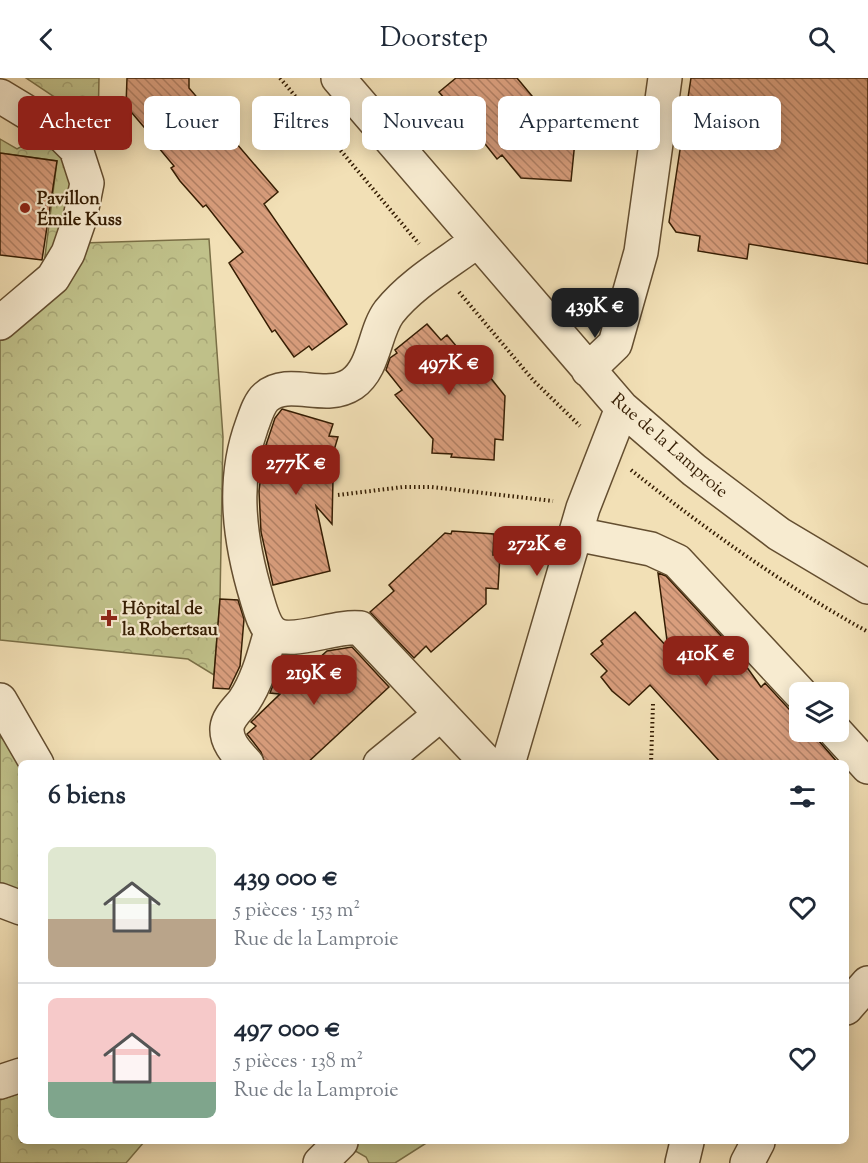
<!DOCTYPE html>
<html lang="fr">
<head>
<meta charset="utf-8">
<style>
  :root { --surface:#fff; --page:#f2f2f3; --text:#1f2937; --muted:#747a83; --line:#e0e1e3; --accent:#8f2418 }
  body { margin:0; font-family:"Sorts Mill Goudy",serif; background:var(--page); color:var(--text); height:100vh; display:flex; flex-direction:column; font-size:22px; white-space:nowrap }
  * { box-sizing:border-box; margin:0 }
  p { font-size:20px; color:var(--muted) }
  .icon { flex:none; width:33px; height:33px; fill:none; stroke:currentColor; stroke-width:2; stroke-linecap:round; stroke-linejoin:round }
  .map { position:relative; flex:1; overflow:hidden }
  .details { position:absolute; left:18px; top:682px; width:831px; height:384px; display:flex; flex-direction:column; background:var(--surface); border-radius:9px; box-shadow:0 3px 15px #0003 }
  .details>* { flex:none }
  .hud { position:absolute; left:18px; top:18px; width:832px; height:54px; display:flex; gap:12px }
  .tools { position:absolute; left:789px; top:604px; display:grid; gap:12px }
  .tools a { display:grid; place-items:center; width:60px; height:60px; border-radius:9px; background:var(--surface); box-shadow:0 3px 15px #0003; font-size:30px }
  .price { position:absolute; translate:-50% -51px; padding:0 14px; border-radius:12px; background:var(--accent); color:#fff; font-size:20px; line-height:39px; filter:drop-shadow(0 2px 3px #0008) }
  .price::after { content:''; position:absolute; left:50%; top:36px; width:18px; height:14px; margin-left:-9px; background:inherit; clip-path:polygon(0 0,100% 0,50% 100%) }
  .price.current { background:#222; color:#fff }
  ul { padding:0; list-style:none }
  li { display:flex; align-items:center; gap:18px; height:150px; padding:0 30px }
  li+li { border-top:2px solid var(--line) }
  li span { display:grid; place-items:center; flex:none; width:168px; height:120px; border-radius:9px; color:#555 }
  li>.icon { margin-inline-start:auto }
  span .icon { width:72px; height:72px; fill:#fffc; stroke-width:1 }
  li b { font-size:26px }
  h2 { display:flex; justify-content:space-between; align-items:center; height:72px; padding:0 30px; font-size:26px }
  .tag { padding:0 21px; border-radius:9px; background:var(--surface); box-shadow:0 3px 15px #0003; font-size:21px; line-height:54px }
  .tag.current { background:var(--accent); color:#fff }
  header { display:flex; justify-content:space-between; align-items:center; height:78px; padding:0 30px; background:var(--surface); font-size:27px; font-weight:600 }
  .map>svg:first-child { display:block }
</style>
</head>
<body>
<header><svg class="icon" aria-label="back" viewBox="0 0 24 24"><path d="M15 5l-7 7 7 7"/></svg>Doorstep<svg class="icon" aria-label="search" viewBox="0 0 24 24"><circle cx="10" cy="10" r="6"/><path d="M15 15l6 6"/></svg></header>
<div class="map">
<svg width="868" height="1085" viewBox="0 0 868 1085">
  <defs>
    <pattern id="park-crowns" width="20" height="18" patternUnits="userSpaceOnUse" patternTransform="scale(1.5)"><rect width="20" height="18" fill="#c0c18a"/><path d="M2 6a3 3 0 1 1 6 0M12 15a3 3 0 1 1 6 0" fill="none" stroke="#a6a575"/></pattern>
    <pattern id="building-back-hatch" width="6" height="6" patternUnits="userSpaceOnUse" patternTransform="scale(1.5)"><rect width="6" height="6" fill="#d99e7d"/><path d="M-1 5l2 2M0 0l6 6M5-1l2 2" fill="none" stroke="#b18064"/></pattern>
  </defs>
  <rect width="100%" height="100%" fill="#f2e0b6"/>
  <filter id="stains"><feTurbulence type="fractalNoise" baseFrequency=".00333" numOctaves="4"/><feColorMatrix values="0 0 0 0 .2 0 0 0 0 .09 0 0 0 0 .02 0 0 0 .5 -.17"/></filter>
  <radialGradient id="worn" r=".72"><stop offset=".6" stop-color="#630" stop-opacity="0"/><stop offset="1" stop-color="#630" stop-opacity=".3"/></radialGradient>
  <path fill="#c0c18a" stroke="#7a6f46" stroke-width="1.5" d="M 354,1064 L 428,1064 L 395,1085 L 369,1085 L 366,1079 L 350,1070 Z"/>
  <path fill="url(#park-crowns)" stroke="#7a6f46" stroke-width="1.5" d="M 26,0 L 99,0 L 98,48 Z
    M 41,58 C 68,77 77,104 71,136 C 67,153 52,172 44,186 L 57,83 L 0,75 L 0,61 L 17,71 Z
    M 209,161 L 223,359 L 220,521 L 214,597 L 188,581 L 0,562 L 0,260 L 82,165 Z
    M 0,658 L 20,679 L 21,686 L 21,823 L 0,816 Z
    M 21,1015 L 21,1064 L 144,1064 L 126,1085 L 0,1085 L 0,1022 Z"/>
  <path fill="url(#building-back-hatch)" stroke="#351d03" stroke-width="1.5" d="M 127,0 L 189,0 L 189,10 L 278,114 L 264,126 L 347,246 L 312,272 L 309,268 L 294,279 L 275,252 L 272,254 L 229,185 L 243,174 L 206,127 L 203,129 L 180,103 L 171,90 L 174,88 L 153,63 L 155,62 L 126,28 Z
    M 456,0 L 517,0 L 552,42 L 532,59 L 575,63 L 571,103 L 521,100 L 502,77 L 497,81 L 470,47 L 468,48 L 439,14 Z
    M 691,0 L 868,0 L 868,186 L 749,166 L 747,181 L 698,173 L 700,158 L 676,154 L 669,144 Z
    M 0,75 L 57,83 L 42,182 L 0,177 Z
    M 427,246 L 441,262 L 447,257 L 477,293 L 482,289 L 505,318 L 503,362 L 495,361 L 494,382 L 451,379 L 452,376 L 432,375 L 433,361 L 395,317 L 402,312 L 386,292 L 390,280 L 397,275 L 395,272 Z
    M 282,331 L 333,346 L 329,358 L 338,359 L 326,399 L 333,401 L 332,446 L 316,428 L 330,493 L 273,507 L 261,454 L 259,413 L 264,373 L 275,340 Z
    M 452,453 L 494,456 L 493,477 L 500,477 L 498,511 L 486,510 L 486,526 L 431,574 L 426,568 L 414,580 L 370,534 L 394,513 L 389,507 L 445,455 L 451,456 Z
    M 658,495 L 666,498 L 736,574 L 761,609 L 765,605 L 800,643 L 800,654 L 811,654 L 839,686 L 722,686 L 650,607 L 629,627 L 612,613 L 601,599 L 607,593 L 591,576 L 603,566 L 601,563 L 635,534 L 668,570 Z
    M 220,521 L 238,522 L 244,541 L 240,588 L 229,611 L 213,610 Z
    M 352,569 L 389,609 L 306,686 L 265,686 L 261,674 L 247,656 L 256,648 L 251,644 L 280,616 L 270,615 L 275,602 L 299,580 L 308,590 L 327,573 Z"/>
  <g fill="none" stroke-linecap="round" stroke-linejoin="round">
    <defs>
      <path id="minor" d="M 338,0 L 622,330 L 694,392 L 779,456 L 868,509
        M 0,18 L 58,53 L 76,71 L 87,105 L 80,140 L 68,175 L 53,200 L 0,245
        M 477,163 C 448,185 412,205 389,234 C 374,254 375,290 352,306 C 325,324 289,299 266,319 C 259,325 255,339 252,347 C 231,404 240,465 257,521 C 260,531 264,547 272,554 C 289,569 334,547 360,550 L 488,686
        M 588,292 L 615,266 L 641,174 L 665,0
        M 576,456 L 651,471 L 677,483 L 800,615
        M 0,622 L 37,686
        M 836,654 L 868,689
        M 247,686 C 238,676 226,665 227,650 C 228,639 238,631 244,623 C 258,602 264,577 271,553
        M 380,686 L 441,636
        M 508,686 L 583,430 L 622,330
        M 0,822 L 21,830
        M 846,930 L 868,905
        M 0,1004 L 21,997
        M 320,1085 L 341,1064
        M 682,1085 L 687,1064
        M 747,1085 L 758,1064"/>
    </defs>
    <use href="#minor" stroke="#644e30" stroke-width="36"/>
    <path stroke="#351d03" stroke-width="4" stroke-dasharray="1.5 3" stroke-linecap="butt" d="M 280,0 L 419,166
      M 459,214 L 533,302 L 580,348
      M 631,392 C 708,453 782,506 868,554
      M 338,417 L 403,409 L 432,409 L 553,423
      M 651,686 L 653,626"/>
    <use href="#minor" stroke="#f7ebd0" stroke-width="33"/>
  </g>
  <g fill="#8f2418" stroke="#f7ebd0" stroke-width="2">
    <circle cx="25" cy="130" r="6"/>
    <path d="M106 531h6v6h6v6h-6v6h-6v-6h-6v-6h6z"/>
  </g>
  <g text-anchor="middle" stroke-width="4.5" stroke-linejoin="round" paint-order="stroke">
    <g font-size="18" font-weight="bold" fill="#351d03" stroke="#f7ebd0" text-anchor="start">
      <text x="37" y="126">Pavillon<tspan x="37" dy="21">Émile Kuss</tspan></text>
      <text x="122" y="536">Hôpital de<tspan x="122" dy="21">la Robertsau</tspan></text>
    </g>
    <g font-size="18" fill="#351d03" stroke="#f7ebd0">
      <text transform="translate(670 367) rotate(41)" y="6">Rue de la Lamproie</text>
    </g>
  </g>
  <rect width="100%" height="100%" filter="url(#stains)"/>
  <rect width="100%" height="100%" fill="url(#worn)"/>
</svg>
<div class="tools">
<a><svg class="icon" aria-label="layers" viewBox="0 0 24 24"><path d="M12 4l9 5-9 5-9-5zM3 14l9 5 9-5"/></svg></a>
</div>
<b class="price current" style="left:595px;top:261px">439K €</b>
<b class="price" style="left:449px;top:318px">497K €</b>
<b class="price" style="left:296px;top:418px">277K €</b>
<b class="price" style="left:537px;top:499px">272K €</b>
<b class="price" style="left:706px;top:609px">410K €</b>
<b class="price" style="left:314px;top:628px">219K €</b>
<div class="hud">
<a class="tag current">Acheter</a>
<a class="tag">Louer</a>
<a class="tag">Filtres</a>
<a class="tag">Nouveau</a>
<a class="tag">Appartement</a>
<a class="tag">Maison</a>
</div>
<section class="details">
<h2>6 biens<svg class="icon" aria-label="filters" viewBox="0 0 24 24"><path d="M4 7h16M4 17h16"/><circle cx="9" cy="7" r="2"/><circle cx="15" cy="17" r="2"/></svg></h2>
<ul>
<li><span style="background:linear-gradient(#dfe7d0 60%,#b9a48a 0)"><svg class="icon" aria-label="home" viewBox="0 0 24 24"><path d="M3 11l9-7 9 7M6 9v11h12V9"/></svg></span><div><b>439 000 €</b><p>5 pièces · 153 m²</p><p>Rue de la Lamproie</p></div><svg class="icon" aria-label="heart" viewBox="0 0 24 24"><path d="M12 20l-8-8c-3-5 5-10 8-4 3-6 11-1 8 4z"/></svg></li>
<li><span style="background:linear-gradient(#f6c9c9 70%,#7fa58c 0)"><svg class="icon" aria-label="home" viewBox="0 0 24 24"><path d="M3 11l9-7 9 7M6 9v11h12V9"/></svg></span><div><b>497 000 €</b><p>5 pièces · 138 m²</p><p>Rue de la Lamproie</p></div><svg class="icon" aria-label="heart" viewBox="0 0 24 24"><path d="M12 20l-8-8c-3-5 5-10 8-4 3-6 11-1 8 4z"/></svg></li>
</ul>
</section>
</div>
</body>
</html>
